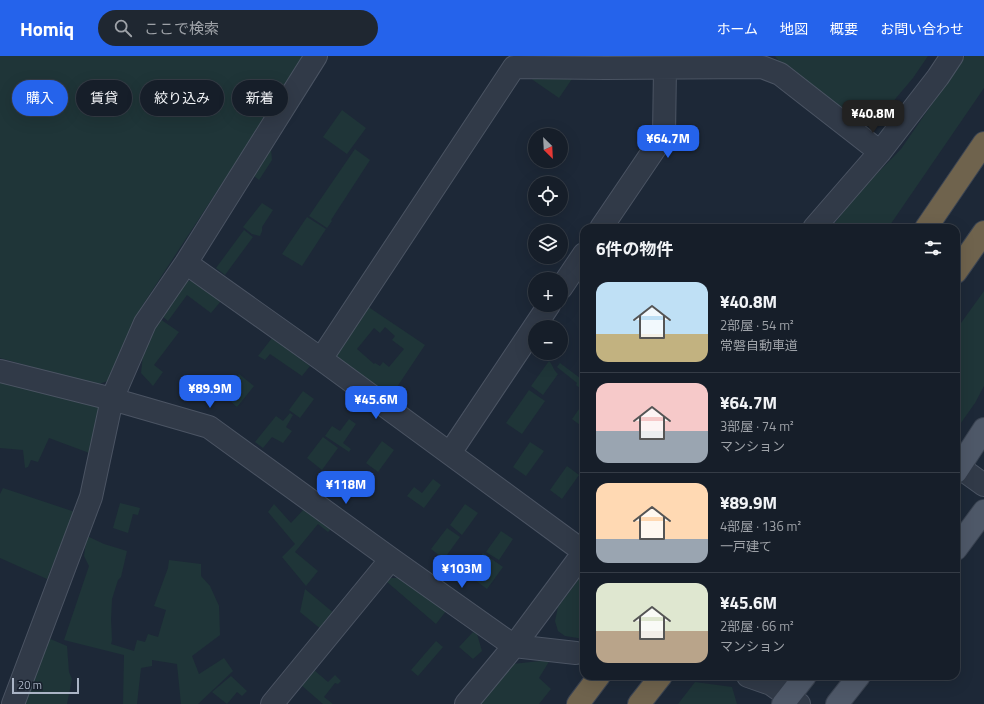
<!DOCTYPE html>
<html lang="ja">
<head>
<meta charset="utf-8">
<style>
  :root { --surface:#161e29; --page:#1f2731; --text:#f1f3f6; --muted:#9ea2a8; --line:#353c46; --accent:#2563eb }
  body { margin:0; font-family:"Titillium Web","Noto Sans JP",sans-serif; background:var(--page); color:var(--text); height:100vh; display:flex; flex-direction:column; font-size:15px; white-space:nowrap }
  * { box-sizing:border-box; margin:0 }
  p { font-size:13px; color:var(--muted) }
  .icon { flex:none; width:22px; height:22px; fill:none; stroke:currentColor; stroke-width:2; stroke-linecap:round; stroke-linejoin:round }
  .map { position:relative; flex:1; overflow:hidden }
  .side { position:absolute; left:580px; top:168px; width:380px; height:456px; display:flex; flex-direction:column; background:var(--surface); border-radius:12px; box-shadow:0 4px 16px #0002,0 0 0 1px var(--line) }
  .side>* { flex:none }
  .banner { position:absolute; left:12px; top:24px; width:380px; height:36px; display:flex; gap:8px }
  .needle { width:26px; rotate:156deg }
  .controls { position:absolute; left:528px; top:72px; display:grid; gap:8px }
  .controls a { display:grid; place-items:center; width:40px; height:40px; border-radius:50%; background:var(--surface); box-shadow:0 4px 16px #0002,0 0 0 1px var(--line); font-size:20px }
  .scale { position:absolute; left:12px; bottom:10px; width:67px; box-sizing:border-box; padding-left:4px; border:2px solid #aab4c5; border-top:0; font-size:11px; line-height:14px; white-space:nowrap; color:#aab4c5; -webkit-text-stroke:3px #171f2c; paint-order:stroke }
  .price { position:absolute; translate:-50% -34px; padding:0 9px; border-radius:8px; background:var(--accent); color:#fff; font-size:13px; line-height:26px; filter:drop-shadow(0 1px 2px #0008) }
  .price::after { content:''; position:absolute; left:50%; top:24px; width:12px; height:9px; margin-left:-6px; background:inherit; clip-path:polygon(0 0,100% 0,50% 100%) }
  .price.selected { background:#222; color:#fff }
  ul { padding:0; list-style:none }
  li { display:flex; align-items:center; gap:12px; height:100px; padding:0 16px }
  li+li { border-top:1px solid var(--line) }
  li span { display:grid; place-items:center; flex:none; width:112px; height:80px; border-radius:12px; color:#555 }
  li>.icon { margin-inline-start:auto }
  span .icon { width:48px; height:48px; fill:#fffc; stroke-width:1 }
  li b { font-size:17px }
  h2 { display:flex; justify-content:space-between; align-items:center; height:48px; padding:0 16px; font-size:17px }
  .pill { padding:0 14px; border-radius:18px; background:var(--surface); box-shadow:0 4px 16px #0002,0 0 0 1px var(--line); font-size:14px; line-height:36px }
  .pill.selected { background:var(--accent); color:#fff }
  header { display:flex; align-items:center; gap:24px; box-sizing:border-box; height:56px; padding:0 20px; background:var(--accent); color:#fff }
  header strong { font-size:19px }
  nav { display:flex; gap:22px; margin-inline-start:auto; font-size:14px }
  .search { width:280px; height:36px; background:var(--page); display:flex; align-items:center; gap:10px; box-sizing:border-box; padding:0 14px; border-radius:22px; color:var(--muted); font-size:15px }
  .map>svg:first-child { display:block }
</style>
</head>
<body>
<header>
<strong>Homiq</strong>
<div class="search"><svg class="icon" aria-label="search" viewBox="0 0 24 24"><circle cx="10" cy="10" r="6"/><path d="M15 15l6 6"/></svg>ここで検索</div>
<nav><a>ホーム</a><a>地図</a><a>概要</a><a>お問い合わせ</a></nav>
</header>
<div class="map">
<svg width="984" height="648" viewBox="0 0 984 648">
  <rect width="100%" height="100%" fill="#1d2837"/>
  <path fill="#1f3538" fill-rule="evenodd" d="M 0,0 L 304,0 L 268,57 L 142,250 L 111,324 L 96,329 L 0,302 Z
    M 775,0 L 928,0 L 913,22 L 874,68 L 865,71 L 780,7 Z
    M 965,0 L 984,0 L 984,32 L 888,172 L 831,172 L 857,138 L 901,93 Z
    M 566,21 L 572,23 L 559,42 L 530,22 Z
    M 342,54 L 366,72 L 347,98 L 323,81 Z
    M 271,93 L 272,104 L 259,124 L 254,120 Z
    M 355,93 L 370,104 L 331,164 L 332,165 L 327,172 L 309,160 Z
    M 262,147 L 273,154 L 262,171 L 262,175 L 260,180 L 252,178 L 243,171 Z
    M 307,161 L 326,173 L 302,210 L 282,198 Z
    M 244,174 L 253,181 L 225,219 L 216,212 Z
    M 185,225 L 195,225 L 221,245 L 211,257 L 187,239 L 168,265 L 162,260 Z
    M 984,235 L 984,330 L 975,347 L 956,374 L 956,274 Z
    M 364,248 L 425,289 L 391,340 L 338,303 L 335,293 ZM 385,271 L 395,280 L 392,284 L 404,293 L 389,311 L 383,306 L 380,310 L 375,307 L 374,308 L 357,293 L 374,272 L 380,277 Z
    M 160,263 L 179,276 L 154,309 L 163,316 L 153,330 L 141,317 L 143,299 Z
    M 272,282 L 310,310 L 302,320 L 270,298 L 265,304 L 258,300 Z
    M 549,305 C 553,309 553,314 558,318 L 543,339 L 531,330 Z
    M 560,307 L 584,325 L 584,335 L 576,329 L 577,327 L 557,311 Z
    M 239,318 L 254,330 L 237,351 L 223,339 Z
    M 0,324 L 97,349 L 101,360 L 92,398 L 49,382 L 38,406 L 31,404 L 28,411 L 25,412 L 23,394 L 0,392 Z
    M 529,334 L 545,345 L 522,378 L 506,367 Z
    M 303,335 L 314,343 L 300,362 L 289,354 Z
    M 584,346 L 584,372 L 572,363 Z
    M 290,357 L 293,359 L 286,371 L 292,375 L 283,387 L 272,381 L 263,392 L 255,386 L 276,360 L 283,365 Z
    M 349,363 L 356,368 L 343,387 L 351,393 L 349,396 L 325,380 L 332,370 L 340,375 Z
    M 323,381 L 338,392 L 322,414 L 307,402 Z
    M 382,385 L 394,394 L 378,416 L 366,407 Z
    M 530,386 L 544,395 L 526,420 L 513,411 Z
    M 567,410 L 579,419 L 562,443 L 550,434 Z
    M 433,423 L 441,429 L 424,452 L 407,440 L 414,431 L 422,437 Z
    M 3,432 L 75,456 L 47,523 L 0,502 L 0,438 Z
    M 120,447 L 140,452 L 138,459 L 133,458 L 128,477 L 113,472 Z
    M 274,448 L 291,467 L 305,452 L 332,472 L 328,476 L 318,468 L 295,496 L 318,515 L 306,530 L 282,501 L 295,488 L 268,456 Z
    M 465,448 L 478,457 L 462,479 L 450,469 Z
    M 447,472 L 460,481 L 444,503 L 431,493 Z
    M 501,475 L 513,483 L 499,504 L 486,496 Z
    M 87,480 L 104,488 L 127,495 L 121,521 L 118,524 L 112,543 L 111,563 L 112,584 L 111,588 L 134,595 L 137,584 L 145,586 L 148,578 L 158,581 L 166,554 L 154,550 L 168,512 L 169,504 L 201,508 L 201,520 L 210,530 L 219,550 L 220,579 L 192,600 L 199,618 L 224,602 L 233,615 L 198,648 L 181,648 L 177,608 L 152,604 L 152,610 L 141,612 L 137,648 L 123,648 L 124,599 L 64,584 L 89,510 L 84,500 Z
    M 483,497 L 503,511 L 487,533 L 468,519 Z
    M 584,516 L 584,583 L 565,580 L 558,575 L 555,565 L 558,551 Z
    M 391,522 L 401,522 L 446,555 L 436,568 L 387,526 Z
    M 305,533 L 335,558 L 322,574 L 300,556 Z
    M 473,576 L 477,578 L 482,595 L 473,603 L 459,591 Z
    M 48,582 L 67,590 L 69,616 L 72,623 L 67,648 L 25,648 Z
    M 436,585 L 443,591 L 418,620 L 411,614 Z
    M 550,604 L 539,622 L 551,633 L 539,648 L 478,648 L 512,608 Z
    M 314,614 L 328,626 L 335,619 L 341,625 L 338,628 L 335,627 L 324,641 L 333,648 L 323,648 L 301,629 Z
    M 231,620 L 247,635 L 242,640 L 237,636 L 227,648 L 212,636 Z
    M 695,626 L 732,631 L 737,648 L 678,648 Z"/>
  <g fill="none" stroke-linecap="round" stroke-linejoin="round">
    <defs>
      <path id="minor" d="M 601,172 L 664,79 L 665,12
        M 814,172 L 880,96 L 938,21 L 952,0
        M 186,207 L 321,303 L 584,496
        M 561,232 L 584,198
        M 321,303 L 514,11 L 605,12 L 762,11 L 780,18 L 880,96
        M 0,315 L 112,343 L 209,371 L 391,503 L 514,590 L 576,597
        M 450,397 L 549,249
        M 959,411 L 984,429
        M 748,620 L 771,628 L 799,648
        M 13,648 L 91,441 L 112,343 L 145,267 L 186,207 L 316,0
        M 272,648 L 391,503
        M 466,648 L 514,590 L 584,496"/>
      <path id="major" d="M 956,416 L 984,373
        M 956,493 L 984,455
        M 783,648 L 805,620
        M 837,648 L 859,620"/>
      <path id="highway" d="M 926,172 L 984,87
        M 956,216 L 984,176
        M 578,648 L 599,620
        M 639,648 L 661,620"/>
    </defs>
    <use href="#minor" stroke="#4b5463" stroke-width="24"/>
    <use href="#major" stroke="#3a4351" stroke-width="24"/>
    <use href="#highway" stroke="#3b4452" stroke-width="24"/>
    <use href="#minor" stroke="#313a48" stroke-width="22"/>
    <use href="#major" stroke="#4e5868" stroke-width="22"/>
    <use href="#highway" stroke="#6f634d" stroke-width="22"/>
  </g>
</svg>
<div class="controls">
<a><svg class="needle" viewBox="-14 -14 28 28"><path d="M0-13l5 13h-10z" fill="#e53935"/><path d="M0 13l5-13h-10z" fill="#9ea2a8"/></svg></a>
<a><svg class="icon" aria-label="locate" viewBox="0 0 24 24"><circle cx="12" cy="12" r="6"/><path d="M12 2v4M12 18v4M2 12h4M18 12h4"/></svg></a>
<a><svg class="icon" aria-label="layers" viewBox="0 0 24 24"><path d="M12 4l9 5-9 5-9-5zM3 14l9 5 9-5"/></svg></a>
<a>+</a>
<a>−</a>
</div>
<div class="scale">20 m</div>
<b class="price selected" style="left:873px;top:78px">¥40.8M</b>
<b class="price" style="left:668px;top:103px">¥64.7M</b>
<b class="price" style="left:210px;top:353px">¥89.9M</b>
<b class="price" style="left:376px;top:364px">¥45.6M</b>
<b class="price" style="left:346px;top:449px">¥118M</b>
<b class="price" style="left:462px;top:533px">¥103M</b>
<div class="banner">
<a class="pill selected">購入</a>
<a class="pill">賃貸</a>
<a class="pill">絞り込み</a>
<a class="pill">新着</a>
</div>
<section class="side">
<h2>6件の物件<svg class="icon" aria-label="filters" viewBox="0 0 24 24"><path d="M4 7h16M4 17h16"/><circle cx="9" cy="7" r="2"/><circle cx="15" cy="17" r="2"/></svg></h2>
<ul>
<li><span style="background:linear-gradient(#bfe0f5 65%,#c2b280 0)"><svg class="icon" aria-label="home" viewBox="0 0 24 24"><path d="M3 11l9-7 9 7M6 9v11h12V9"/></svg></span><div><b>¥40.8M</b><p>2部屋 · 54 m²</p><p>常磐自動車道</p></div></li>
<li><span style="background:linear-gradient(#f6c9c9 60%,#9aa5b1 0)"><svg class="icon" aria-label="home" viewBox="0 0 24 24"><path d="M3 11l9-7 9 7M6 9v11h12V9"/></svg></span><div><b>¥64.7M</b><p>3部屋 · 74 m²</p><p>マンション</p></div></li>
<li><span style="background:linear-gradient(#ffd9b3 70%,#9aa5b1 0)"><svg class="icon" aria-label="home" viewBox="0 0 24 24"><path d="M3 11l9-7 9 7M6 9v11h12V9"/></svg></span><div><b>¥89.9M</b><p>4部屋 · 136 m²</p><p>一戸建て</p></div></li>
<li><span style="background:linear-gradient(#dfe7d0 60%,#b9a48a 0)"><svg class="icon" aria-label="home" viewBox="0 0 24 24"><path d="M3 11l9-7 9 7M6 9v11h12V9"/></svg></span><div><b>¥45.6M</b><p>2部屋 · 66 m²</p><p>マンション</p></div></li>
</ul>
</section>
</div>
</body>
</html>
